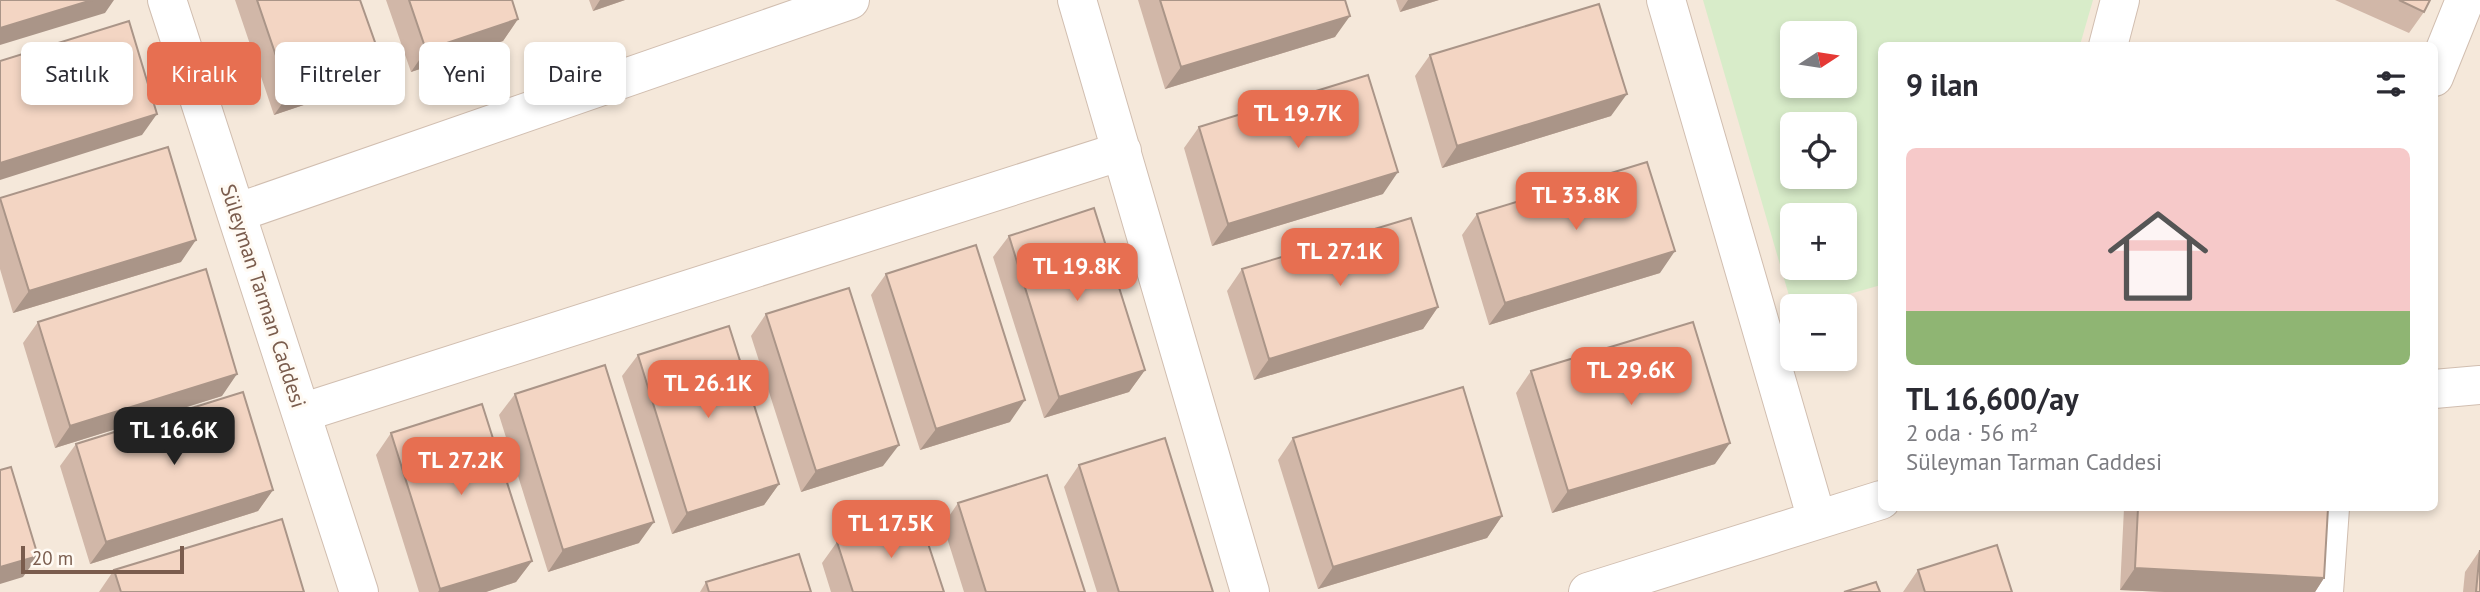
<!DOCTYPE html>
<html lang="tr">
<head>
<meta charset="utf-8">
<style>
  :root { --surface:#fff; --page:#f2f2f3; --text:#2b2b33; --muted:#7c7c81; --accent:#e76f51 }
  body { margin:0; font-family:"PT Sans",sans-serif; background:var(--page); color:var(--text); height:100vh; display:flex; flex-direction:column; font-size:26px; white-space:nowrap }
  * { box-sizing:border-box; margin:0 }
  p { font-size:23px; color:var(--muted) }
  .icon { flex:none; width:38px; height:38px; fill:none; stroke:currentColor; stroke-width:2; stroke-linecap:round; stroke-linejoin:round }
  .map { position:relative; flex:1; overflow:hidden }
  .side { position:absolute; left:1878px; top:42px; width:560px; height:469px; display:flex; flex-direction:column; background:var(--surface); border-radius:10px; box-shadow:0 4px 10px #0003 }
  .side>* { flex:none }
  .guide { position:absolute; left:21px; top:42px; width:665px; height:63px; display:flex; gap:14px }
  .needle { width:46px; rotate:78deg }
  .tools { position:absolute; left:1780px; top:21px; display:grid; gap:14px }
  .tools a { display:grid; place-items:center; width:77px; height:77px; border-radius:10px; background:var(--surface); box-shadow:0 4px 10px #0003; font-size:35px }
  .scale { position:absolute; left:21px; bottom:18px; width:163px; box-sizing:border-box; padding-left:7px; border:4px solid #7a5c4d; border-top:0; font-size:19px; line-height:24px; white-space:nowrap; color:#7a5c4d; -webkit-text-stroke:5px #fffaf3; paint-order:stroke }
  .price { position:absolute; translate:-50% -60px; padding:0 16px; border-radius:14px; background:var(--accent); color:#fff; font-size:23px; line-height:46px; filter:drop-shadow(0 2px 4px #0008) }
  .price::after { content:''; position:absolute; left:50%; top:42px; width:21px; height:16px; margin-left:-10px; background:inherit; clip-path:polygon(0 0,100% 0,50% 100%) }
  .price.active { background:#222; color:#fff }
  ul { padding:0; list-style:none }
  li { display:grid; align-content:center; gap:14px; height:371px; padding:0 28px }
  li span { display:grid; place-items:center; height:217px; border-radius:10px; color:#555 }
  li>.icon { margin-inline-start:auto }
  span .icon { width:126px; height:126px; fill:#fffc; stroke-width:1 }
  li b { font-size:30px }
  h2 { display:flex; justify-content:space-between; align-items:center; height:84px; padding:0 28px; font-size:30px }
  .chip { padding:0 24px; border-radius:10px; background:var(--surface); box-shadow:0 4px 10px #0003; font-size:24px; line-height:63px }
  .chip.active { background:var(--accent); color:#fff }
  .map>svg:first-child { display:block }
</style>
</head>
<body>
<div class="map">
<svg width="2480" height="592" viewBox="0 0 2480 592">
  <rect width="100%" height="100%" fill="#fdf6ec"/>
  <path fill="#f5e8da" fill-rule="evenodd" d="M 0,0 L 2480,0 L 2480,592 L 0,592 ZM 1792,33 L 1844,33 L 1844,86 L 1792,86 ZM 1881,46 L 2434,46 L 2434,508 L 1881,508 ZM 1792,124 L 1844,124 L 1844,177 L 1792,177 ZM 1792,215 L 1844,215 L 1844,268 L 1792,268 ZM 1792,306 L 1844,306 L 1844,359 L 1792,359 Z"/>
  <path fill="#d8ecc9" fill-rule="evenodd" d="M 1703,0 L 2093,0 L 2080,45 L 1881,46 L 1881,285 L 1807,306 L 1792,306 ZM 1792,33 L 1844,33 L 1844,86 L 1792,86 ZM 1792,124 L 1844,124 L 1844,177 L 1792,177 ZM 1792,215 L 1844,215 L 1844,268 L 1792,268 Z"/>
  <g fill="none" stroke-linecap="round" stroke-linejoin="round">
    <defs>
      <path id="minor" d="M 167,0 L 359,592
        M 1077,0 L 1250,592
        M 1666,0 L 1817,520
        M 2108,46 L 2120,0
        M 2434,77 L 2465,0
        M 236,213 L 850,0
        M 2434,389 L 2480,385
        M 301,413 L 1122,151
        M 1588,592 L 1881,500
        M 2324,592 L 2330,508"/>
    </defs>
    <use href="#minor" stroke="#d1beb0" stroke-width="40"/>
    <use href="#minor" stroke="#fff" stroke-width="38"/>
  </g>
  <path fill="#d1b7a8" d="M 235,0 L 360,0 L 366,84 L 274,115 Z
    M 386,0 L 512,0 L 518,19 L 503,41 L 411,72 Z
    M 589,0 L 625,0 L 593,11 Z
    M 1138,0 L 1345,0 L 1335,37 L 1165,89 Z
    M 1396,0 L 1439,0 L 1400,12 Z
    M 2335,0 L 2430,0 L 2424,12 L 2409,33 Z
    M 1430,55 L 1611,116 L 1442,168 L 1415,76 Z
    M 1199,127 L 1383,194 L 1212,246 L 1184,148 Z
    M 0,198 L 181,262 L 13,313 L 0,269 Z
    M 1477,214 L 1660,273 L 1489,325 L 1462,235 Z
    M 1009,236 L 1145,370 L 1129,392 L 1044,418 L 993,257 Z
    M 1242,269 L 1438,307 L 1423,329 L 1254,380 L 1227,291 Z
    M 886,274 L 1010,422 L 920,450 L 871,295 Z
    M 766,314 L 883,466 L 801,492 L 751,336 Z
    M 38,322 L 222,396 L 55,448 L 23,343 Z
    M 638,355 L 779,484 L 764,505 L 672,534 L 622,376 Z
    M 1531,371 L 1715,464 L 1552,513 L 1516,393 Z
    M 515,394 L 639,543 L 548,572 L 499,415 Z
    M 391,433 L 532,561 L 516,582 L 486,592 L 419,592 L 376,455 Z
    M 1293,438 L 1502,516 L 1487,538 L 1318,589 L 1278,460 Z
    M 76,444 L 273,490 L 258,511 L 90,564 L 60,466 Z
    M 1079,465 L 1213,592 L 1097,592 L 1064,487 Z
    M 958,503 L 1085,592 L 964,592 L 943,525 Z
    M 2124,508 L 2328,508 L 2324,578 L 2315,592 L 2165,592 L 2120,590 Z
    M 837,542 L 944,592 L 831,592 L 822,563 Z
    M 2480,550 L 2480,592 L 2463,592 L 2465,572 Z
    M 114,570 L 304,592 L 99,592 Z
    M 1918,570 L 2012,592 L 1903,592 Z
    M 706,582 L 811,592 L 700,592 Z"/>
  <path fill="#aa9588" d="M 92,0 L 114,0 L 105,13 L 0,45 L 0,28 Z
    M 600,0 L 625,0 L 593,11 Z
    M 1408,0 L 1439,0 L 1400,12 Z
    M 1350,16 L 1335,37 L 1165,89 L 1181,67 Z
    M 518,19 L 503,41 L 411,72 L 426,50 Z
    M 382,62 L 366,84 L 274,115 L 289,94 Z
    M 1627,94 L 1611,116 L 1442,168 L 1457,146 Z
    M 157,114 L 142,135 L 0,180 L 0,163 Z
    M 1398,172 L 1383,194 L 1212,246 L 1228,224 Z
    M 196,240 L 181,262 L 13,313 L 29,291 Z
    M 1675,251 L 1660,273 L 1489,325 L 1505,303 Z
    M 1438,307 L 1423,329 L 1254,380 L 1269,359 Z
    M 1145,370 L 1129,392 L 1044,418 L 1059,397 Z
    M 237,374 L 222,396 L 55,448 L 70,426 Z
    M 1025,400 L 1010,422 L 920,450 L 936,429 Z
    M 1730,443 L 1715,464 L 1552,513 L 1568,491 Z
    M 899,445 L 883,466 L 801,492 L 816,471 Z
    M 779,484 L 764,505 L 672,534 L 687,513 Z
    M 273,490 L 258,511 L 90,564 L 106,542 Z
    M 1502,516 L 1487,538 L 1318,589 L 1333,567 Z
    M 654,522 L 639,543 L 548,572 L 563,550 Z
    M 38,556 L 23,577 L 0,584 L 0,567 Z
    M 532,561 L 516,582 L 486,592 L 438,592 L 440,589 Z
    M 2135,568 L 2324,578 L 2315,592 L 2165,592 L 2120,590 Z"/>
  <path fill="#f3d5c3" stroke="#aa9588" stroke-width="2" d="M 0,0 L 92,0 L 0,28 Z
    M 257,0 L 360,0 L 382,62 L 289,94 Z
    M 409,0 L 512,0 L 518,19 L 426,50 Z
    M 1160,0 L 1345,0 L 1350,16 L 1181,67 Z
    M 2399,0 L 2430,0 L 2424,12 Z
    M 1599,4 L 1627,94 L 1457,146 L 1430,55 Z
    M 129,21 L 157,114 L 0,163 L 0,61 Z
    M 1368,75 L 1398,172 L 1228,224 L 1199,127 Z
    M 168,147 L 196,240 L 29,291 L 0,198 Z
    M 1647,162 L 1675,251 L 1505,303 L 1477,214 Z
    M 1094,208 L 1145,370 L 1059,397 L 1009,236 Z
    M 1411,218 L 1438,307 L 1269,359 L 1242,269 Z
    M 976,245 L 1025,400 L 936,429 L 886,274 Z
    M 206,269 L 237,374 L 70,426 L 38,322 Z
    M 849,288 L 899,445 L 816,471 L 766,314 Z
    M 1693,322 L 1730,443 L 1568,491 L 1531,371 Z
    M 729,326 L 779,484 L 687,513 L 638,355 Z
    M 605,365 L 654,522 L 563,550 L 515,394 Z
    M 1463,387 L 1502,516 L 1333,567 L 1293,438 Z
    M 243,392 L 273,490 L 106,542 L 76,444 Z
    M 482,404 L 532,561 L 440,589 L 391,433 Z
    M 1165,438 L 1213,592 L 1119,592 L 1079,465 Z
    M 11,467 L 38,556 L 0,567 L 0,470 Z
    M 1047,475 L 1085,592 L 986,592 L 958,503 Z
    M 2138,508 L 2328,508 L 2324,578 L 2135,568 Z
    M 919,516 L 944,592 L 853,592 L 837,542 Z
    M 282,519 L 304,592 L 121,592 L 114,570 Z
    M 1997,545 L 2012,592 L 1925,592 L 1918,570 Z
    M 2480,550 L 2480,592 L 2476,592 Z
    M 799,554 L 811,592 L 709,592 L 706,582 Z
    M 1876,582 L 1880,592 L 1844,592 Z"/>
  <g text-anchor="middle" stroke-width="6" stroke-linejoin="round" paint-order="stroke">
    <g font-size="21" fill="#7a5c4d" stroke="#fffaf3">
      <text transform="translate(263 296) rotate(72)" y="7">Süleyman Tarman Caddesi</text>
    </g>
  </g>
</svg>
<div class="tools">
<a><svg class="needle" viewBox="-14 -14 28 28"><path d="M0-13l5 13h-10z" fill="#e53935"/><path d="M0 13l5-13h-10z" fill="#7c7c81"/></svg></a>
<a><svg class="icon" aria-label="locate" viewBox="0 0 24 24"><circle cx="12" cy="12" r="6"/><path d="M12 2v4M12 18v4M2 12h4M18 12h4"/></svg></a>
<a>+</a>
<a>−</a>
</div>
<div class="scale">20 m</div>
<b class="price" style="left:1298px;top:150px">TL 19.7K</b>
<b class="price" style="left:1576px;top:232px">TL 33.8K</b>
<b class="price" style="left:1340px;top:288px">TL 27.1K</b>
<b class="price" style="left:1077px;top:303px">TL 19.8K</b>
<b class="price" style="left:1631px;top:407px">TL 29.6K</b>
<b class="price" style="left:708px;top:420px">TL 26.1K</b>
<b class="price active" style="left:174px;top:467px">TL 16.6K</b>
<b class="price" style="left:461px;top:497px">TL 27.2K</b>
<b class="price" style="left:891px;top:560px">TL 17.5K</b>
<div class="guide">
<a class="chip">Satılık</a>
<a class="chip active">Kiralık</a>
<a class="chip">Filtreler</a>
<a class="chip">Yeni</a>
<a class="chip">Daire</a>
</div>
<section class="side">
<h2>9 ilan<svg class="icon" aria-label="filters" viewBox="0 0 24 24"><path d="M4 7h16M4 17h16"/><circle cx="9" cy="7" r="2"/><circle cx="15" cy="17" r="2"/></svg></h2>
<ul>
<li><span style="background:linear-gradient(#f6c9c9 75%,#8fb573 0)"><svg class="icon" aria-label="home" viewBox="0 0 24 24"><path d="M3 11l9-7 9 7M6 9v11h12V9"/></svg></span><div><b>TL 16,600/ay</b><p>2 oda · 56 m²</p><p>Süleyman Tarman Caddesi</p></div></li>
</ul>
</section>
</div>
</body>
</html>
